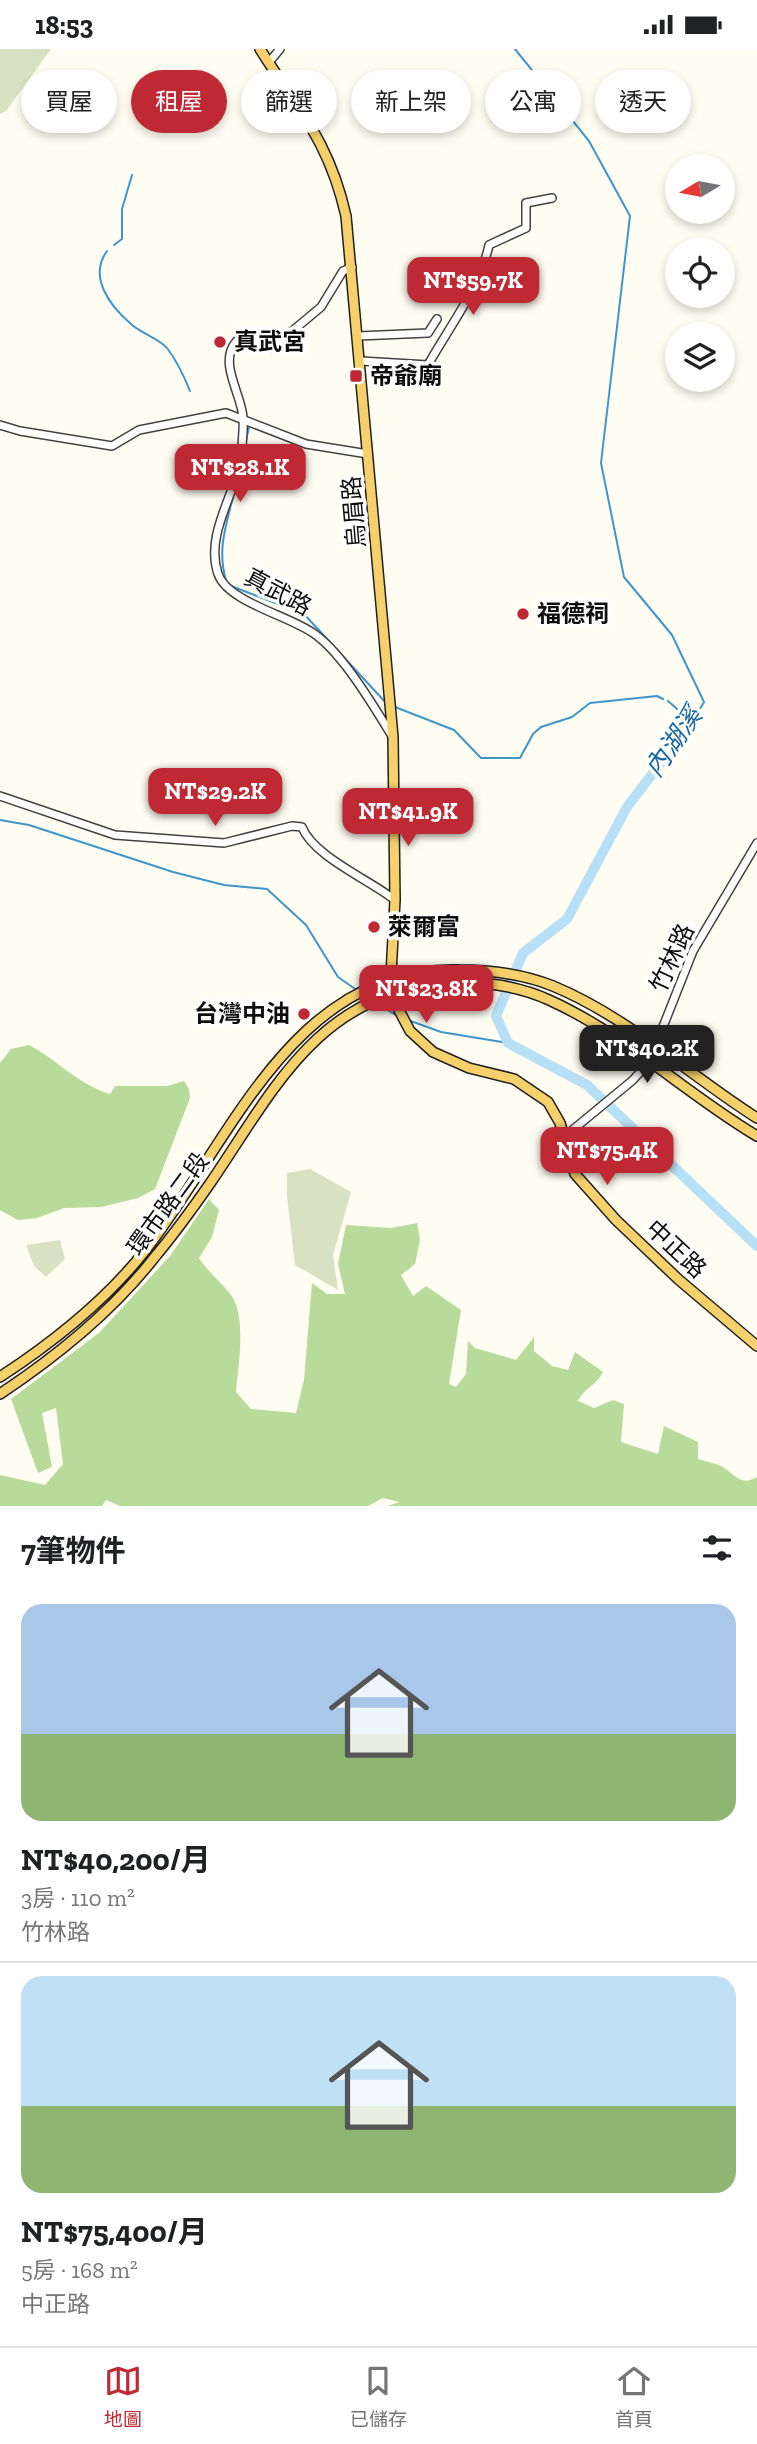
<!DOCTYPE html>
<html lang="zh-TW">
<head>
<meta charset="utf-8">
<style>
  :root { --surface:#fff; --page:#f2f2f2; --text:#202124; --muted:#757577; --line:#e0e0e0; --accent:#be2933 }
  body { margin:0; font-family:"Zilla Slab","Noto Sans TC",serif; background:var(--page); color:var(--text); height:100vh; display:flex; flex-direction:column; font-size:26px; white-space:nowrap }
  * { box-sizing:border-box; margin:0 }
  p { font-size:23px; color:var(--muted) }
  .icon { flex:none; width:38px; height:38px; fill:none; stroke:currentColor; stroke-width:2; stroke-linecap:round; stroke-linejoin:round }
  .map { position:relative; height:1457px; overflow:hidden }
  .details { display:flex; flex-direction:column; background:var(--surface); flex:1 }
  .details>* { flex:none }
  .hud { position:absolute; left:21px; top:21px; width:716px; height:63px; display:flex; gap:14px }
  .needle { width:46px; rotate:260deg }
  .tools { position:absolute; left:665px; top:105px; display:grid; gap:14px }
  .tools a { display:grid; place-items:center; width:70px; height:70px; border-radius:50%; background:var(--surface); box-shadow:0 4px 10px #0003; font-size:35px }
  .price { position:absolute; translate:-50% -60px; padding:0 16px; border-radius:14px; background:var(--accent); color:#fff; font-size:23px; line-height:46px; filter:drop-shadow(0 2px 4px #0008) }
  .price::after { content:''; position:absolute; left:50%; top:42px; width:21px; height:16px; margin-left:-10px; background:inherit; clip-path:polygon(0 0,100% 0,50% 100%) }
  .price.selected { background:#222; color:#fff }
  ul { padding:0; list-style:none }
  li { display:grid; align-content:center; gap:14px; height:371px; padding:0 21px }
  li+li { border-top:2px solid var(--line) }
  li span { display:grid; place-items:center; height:217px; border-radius:21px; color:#555 }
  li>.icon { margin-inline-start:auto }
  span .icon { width:126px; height:126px; fill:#fffc; stroke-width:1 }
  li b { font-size:30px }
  h2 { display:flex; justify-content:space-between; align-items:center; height:84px; padding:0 21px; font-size:30px }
  .tag { padding:0 24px; border-radius:32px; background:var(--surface); box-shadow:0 4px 10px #0003; font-size:24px; line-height:63px }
  .tag.selected { background:var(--accent); color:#fff }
  .status { display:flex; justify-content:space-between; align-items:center; height:49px; padding:0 35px; background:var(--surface); direction:ltr }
  .status svg { height:19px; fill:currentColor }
  .menu { display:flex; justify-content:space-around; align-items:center; height:98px; border-top:2px solid var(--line); background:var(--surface); font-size:19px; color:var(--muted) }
  .menu a { display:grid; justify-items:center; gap:4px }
  .menu .selected { color:var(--accent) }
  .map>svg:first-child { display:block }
</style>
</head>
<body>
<div class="status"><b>18:53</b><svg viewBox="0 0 49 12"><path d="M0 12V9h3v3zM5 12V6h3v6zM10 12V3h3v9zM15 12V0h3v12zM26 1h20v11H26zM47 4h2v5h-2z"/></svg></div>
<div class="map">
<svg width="757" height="1457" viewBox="0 0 757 1457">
  <rect width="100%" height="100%" fill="#fffcf2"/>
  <path fill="#b8da9b" d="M 29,996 C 58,1011 77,1035 110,1045 L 115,1037 L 167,1037 L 184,1032 L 189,1040 L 190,1049 L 155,1140 L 138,1149 L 101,1158 L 64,1159 L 37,1169 L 18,1171 L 0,1161 L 0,1014 L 11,1000 Z
    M 209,1150 L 219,1161 L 212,1188 L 199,1209 C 208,1223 221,1233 231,1246 C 247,1267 238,1319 236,1343 L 251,1360 L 296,1364 L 304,1331 L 312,1234 L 327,1245 L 345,1245 L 338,1215 L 346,1176 L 391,1179 L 417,1174 L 420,1191 L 415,1215 L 401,1226 L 413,1247 L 426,1237 L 461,1261 L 449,1335 L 456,1338 L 466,1325 L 468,1292 L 475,1299 L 516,1311 L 534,1288 L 534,1302 L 552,1317 L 568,1321 L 575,1303 L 603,1323 C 597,1336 584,1339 578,1352 L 594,1359 L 613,1351 L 624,1355 L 621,1393 L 658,1405 L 664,1377 L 698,1393 L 698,1410 C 705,1412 714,1414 721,1417 C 735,1425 740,1438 757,1428 L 757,1457 L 387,1457 L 400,1453 L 383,1449 L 368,1457 L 120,1457 L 106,1451 L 102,1457 L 0,1457 L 0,1426 L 45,1436 L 63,1415 L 56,1359 L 42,1364 L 52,1418 L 38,1424 L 11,1350 L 99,1284 L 170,1207 Z"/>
  <path fill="#d8e1c2" d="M 0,0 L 51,0 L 6,62 L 0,65 Z
    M 310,1120 L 351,1143 L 333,1206 L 338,1241 L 295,1216 L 287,1147 L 287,1124 Z
    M 60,1191 L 65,1210 L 46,1228 L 34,1217 L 26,1196 Z"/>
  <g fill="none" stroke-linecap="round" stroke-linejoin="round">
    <path stroke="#3f96cb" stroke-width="2" d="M 515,0 L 589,92 L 630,167 L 601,414 L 624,528 L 672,586 L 704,653 L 692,673 L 668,652
      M 114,196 L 122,190 L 122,160 L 132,126
      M 107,202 C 88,228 110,257 131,275 C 142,285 158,289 167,299 C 177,312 184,327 190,342
      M 245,395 L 249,379
      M 226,531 C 217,502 226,476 233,448
      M 231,537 L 304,565 L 387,655
      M 395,658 L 454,681 L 481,709 L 520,709 L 533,685 L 541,678 L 572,668 L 590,654 L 657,647 L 663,650
      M 0,771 L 29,776 L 173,823 L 224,836 L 267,840 L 306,876 L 338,928 L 358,942
      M 377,955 L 396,966
      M 408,971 L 441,983 L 508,994"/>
    <path stroke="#b7dff5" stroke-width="10" d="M 692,673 L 627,758 L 567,870 L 523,904 L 496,967 L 508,994 L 587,1036 L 757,1197"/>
    <defs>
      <path id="minor" d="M 270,12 L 280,0
        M 352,218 L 343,222 L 321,258 L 272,299 C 261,289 242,280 233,297 C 221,318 242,347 243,369 C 244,379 242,390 242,401 C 239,442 204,482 218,525 C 228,554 292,567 316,586 C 344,607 373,656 392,687
        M 358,287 L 428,284 L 437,270
        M 361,312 L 428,316 C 449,278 480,239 489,196 L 526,179 L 526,154 L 552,149
        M 0,376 L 20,382 L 112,397 L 139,381 L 226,364 L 306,395 L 368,405
        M 0,747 L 115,786 L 224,794 L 292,777 L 302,778 C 313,807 370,831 395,851
        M 564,1088 L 633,1031 L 649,1013 L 693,902 L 757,794"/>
      <path id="major" d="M 260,0 C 299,62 329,92 346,167 L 393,688 L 395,851 L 390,944 L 410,982 L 433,1003 L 469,1019 L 514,1030 L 548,1053 L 560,1074 L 575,1125 L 616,1171 L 678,1230 L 757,1297
        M 0,1328 C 52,1294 105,1252 144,1203 C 231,1093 292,917 459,921 C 491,921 523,925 553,937 C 628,968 689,1026 757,1069
        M 0,1345 C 57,1307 111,1264 154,1209 C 174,1185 193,1159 211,1133 C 273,1042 317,947 441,934 C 476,931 517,936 549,951 C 625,985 686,1045 757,1087"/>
    </defs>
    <use href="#minor" stroke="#424242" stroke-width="10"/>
    <use href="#major" stroke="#202020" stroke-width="12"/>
    <use href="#minor" stroke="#fff" stroke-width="7"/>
    <use href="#major" stroke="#f6d16b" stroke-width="9"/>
  </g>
  <g fill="#be2933" stroke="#fff" stroke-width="2.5">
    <circle cx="220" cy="293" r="7"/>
    <rect x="349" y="320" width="14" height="14" rx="3.5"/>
    <circle cx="523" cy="565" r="7"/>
    <circle cx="374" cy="878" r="7"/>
    <circle cx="304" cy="965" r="7"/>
  </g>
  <g text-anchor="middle" stroke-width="7" stroke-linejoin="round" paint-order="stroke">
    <g font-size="24" font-weight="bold" fill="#0f0f0f" stroke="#fff" text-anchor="start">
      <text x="234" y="301">真武宮</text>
      <text x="370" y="335">帝爺廟</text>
      <text x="537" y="573">福德祠</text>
      <text x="388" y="886">萊爾富</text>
      <text x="290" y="973" text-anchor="end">台灣中油</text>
    </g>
    <g font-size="24" fill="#0f0f0f" stroke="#fff">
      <text transform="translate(354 463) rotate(-95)" y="8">烏眉路</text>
      <text transform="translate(278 543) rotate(28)" y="8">真武路</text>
      <text transform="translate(672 909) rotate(-65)" y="8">竹林路</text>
      <text transform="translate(168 1155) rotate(-54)" y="8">環市路二段</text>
      <text transform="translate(676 1200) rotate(43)" y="8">中正路</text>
    </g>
    <g font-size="26" font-style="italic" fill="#1a68a0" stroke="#fff">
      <text transform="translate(673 693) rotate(-55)" y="9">內湖溪</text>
    </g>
  </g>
</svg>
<div class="tools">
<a><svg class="needle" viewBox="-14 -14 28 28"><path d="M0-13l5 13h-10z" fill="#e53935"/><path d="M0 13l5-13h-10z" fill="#757577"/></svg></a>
<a><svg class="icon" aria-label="locate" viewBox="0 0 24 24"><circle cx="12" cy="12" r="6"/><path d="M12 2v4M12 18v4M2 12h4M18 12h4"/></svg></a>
<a><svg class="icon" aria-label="layers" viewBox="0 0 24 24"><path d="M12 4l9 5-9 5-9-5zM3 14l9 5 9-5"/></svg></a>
</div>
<b class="price" style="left:473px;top:268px">NT$59.7K</b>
<b class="price" style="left:240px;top:455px">NT$28.1K</b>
<b class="price" style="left:215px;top:779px">NT$29.2K</b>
<b class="price" style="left:408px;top:799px">NT$41.9K</b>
<b class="price" style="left:426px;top:976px">NT$23.8K</b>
<b class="price selected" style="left:647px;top:1036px">NT$40.2K</b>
<b class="price" style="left:607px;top:1138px">NT$75.4K</b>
<div class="hud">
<a class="tag">買屋</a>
<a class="tag selected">租屋</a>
<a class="tag">篩選</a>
<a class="tag">新上架</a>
<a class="tag">公寓</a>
<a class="tag">透天</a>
</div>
</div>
<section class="details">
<h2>7筆物件<svg class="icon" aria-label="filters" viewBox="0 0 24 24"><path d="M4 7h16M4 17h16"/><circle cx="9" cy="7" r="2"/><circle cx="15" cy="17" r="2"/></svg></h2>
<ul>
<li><span style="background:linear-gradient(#a9c7e8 60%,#8fb573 0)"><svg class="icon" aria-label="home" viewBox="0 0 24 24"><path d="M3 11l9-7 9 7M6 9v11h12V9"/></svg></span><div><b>NT$40,200/月</b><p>3房 · 110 m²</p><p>竹林路</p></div></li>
<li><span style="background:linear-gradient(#bfe0f5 60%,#8fb573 0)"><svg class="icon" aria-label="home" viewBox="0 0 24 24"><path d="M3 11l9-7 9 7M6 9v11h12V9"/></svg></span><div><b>NT$75,400/月</b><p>5房 · 168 m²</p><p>中正路</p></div></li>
</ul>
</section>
<nav class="menu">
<a class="selected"><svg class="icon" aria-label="map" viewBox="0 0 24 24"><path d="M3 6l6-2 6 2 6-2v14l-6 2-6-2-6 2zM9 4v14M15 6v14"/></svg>地圖</a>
<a><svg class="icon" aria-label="saved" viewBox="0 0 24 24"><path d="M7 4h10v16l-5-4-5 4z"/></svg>已儲存</a>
<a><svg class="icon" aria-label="home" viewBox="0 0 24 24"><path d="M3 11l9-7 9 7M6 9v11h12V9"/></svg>首頁</a>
</nav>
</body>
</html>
